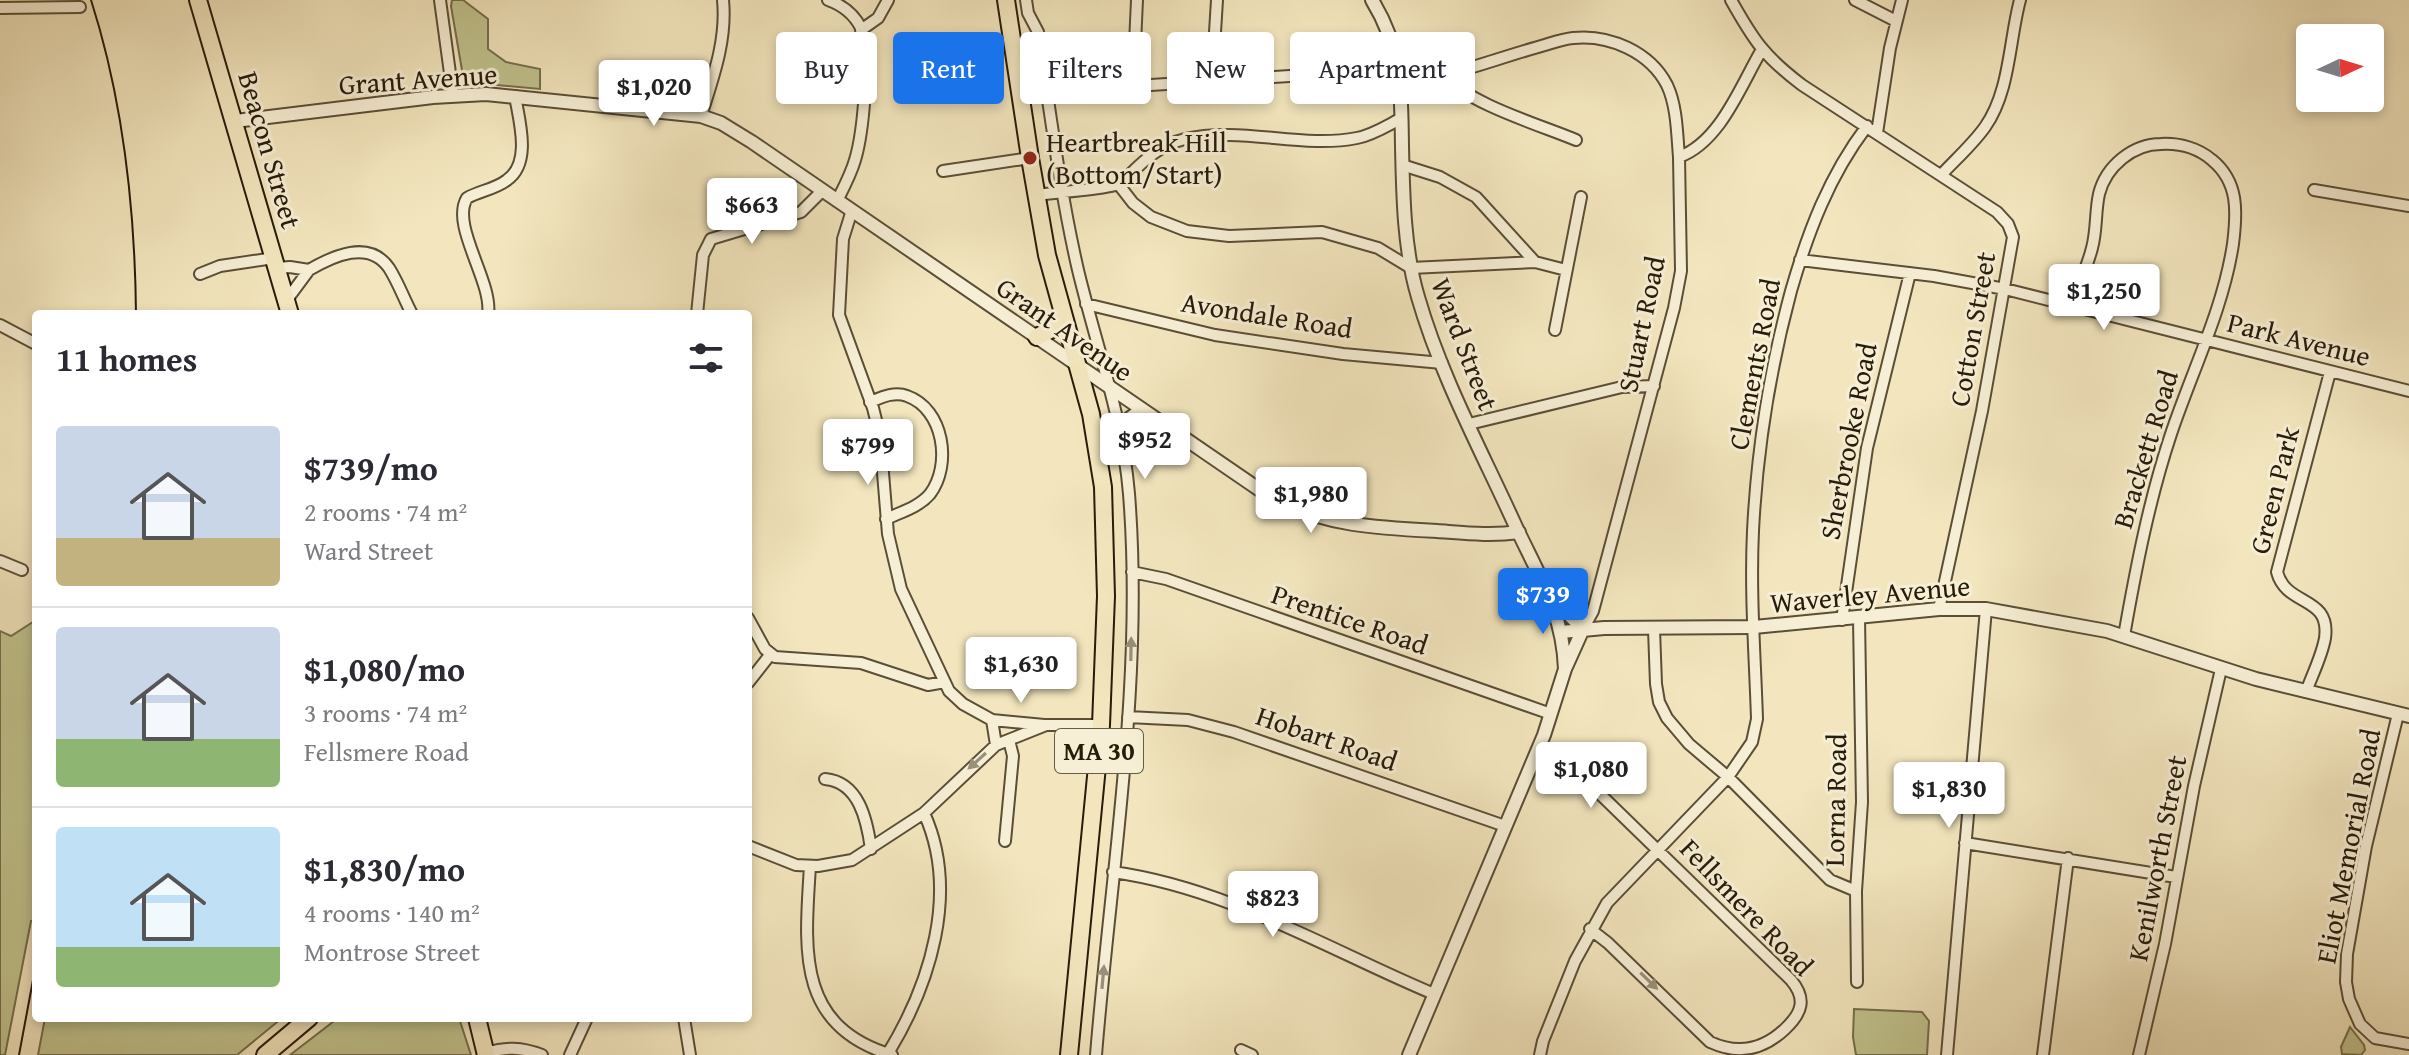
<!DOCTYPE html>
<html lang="en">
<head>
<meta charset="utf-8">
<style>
  :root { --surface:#fff; --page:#f7f7f7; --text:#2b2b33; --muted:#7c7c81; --line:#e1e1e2; --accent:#1a73e8 }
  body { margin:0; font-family:"Gentium Book Plus",serif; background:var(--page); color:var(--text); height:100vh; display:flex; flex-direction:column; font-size:30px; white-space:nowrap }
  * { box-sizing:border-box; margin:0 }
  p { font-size:26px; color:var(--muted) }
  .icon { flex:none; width:44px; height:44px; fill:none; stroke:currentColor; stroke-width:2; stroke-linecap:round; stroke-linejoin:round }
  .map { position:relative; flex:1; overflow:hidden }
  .panel { position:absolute; left:32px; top:310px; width:720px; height:712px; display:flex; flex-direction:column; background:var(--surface); border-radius:8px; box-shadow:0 4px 12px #0003 }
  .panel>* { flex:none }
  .guide { position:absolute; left:776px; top:32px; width:760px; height:72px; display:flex; gap:16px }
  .needle { width:52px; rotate:86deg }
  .tools { position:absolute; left:2296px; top:24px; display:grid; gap:16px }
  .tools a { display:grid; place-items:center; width:88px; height:88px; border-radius:8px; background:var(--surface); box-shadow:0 4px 12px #0003; font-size:40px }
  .price { position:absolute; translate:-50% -68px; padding:0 18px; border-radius:8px; background:#fff; color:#222; font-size:26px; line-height:52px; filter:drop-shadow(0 2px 4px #0008) }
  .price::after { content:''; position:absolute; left:50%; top:48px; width:24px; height:18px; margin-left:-12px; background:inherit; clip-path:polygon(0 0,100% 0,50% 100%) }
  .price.on { background:var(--accent); color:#fff }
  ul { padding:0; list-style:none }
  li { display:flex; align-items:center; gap:24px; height:200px; padding:0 24px }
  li+li { border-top:2px solid var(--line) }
  li span { display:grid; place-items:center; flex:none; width:224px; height:160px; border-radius:8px; color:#555 }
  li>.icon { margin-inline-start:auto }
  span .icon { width:96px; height:96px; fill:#fffc; stroke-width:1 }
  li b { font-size:34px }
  h2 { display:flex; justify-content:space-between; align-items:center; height:96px; padding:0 24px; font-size:34px }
  .pill { padding:0 28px; border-radius:8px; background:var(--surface); box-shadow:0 4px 12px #0003; font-size:28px; line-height:72px }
  .pill.on { background:var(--accent); color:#fff }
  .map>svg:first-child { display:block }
</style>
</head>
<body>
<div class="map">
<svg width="2409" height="1055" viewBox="0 0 2409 1055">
  <rect width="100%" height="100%" fill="#f3e6be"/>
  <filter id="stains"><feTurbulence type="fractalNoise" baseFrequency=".0025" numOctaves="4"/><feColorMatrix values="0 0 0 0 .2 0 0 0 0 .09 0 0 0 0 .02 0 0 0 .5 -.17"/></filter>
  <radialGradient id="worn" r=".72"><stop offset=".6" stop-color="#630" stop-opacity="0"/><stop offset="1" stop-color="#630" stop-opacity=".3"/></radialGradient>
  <path fill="#c1c38e" stroke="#746f4c" stroke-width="2" d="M 452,0 L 463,0 L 488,19 L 488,49 L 506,62 L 540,69 L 540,89 L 464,82 L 451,6 Z
    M 36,620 L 36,913 L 34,921 L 31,921 L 5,1055 L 0,1055 L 0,631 L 11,636 Z
    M 1854,1009 L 1922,1012 L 1929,1021 L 1927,1055 L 1856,1055 L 1853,1037 Z
    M 45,1018 L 282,1018 L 237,1055 L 38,1055 Z
    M 338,1018 L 459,1018 L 471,1055 L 290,1055 Z
    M 2350,1027 L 2364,1045 L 2365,1050 L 2361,1055 L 2342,1054 L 2341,1047 Z"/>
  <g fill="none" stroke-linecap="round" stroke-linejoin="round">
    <defs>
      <path id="minor" d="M 440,0 L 453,95
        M 828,0 C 842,5 854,14 861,28 C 871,53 863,134 855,160 C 851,174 844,187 837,201
        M 1026,0 L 1028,13 L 1038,32 C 1050,111 1060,192 1078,270 C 1096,345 1123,418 1129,494 C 1144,681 1111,869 1096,1055
        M 1731,0 C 1754,41 1764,56 1802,85 L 1997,212 L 2008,224 L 2013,237 L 1982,411 L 1939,609
        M 1855,0 L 1896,21
        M 0,8 L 80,7
        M 861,30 L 878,18 L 888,0
        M 1446,76 C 1466,103 1543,126 1576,140
        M 1212,80 L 1217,0
        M 1402,84 C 1449,77 1492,60 1538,47 C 1549,44 1562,39 1573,38 C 1609,34 1650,52 1667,85 C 1677,106 1677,134 1679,157
        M 1133,87 L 1137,0
        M 1104,88 L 1400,69
        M 701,116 C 713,78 727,40 723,0
        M 1877,133 L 1890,48 L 1902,0
        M 1402,165 L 1440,177 L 1476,197 L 1535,262
        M 943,171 L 1030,158
        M 1942,174 C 1956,159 1973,144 1985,127 C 2010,92 2009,41 2020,0
        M 1119,185 L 1133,203 L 1151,217 L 1187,231 L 1229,236 L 1322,232 L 1378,248 L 1411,268 L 1535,262 L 1566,270
        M 2314,190 L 2409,206
        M 1036,195 C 1049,193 1116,188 1121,183 C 1141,164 1156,146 1185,139 C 1242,126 1301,149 1357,138 C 1373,135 1388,125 1402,118
        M 852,210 L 843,239 L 839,315 L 873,408 L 880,436 L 888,534 L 901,589 L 949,691 L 963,704 L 992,720 L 996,745
        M 1800,260 L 1934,276 L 2005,289 L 2409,391
        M 277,268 L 290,267 L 309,270 L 286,301
        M 309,270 C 333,256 369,239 389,268 C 398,282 404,299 412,314
        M 200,274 L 220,266 L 274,258
        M 1086,304 L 1215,335 L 1343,354 L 1442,363
        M 2069,304 C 2078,286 2087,268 2092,248 C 2097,230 2095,212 2099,194 C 2106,166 2133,144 2161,144 C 2179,143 2198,148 2212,160 C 2239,182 2237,212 2233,244 C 2223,310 2192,371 2171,434 C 2149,500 2136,568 2124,636
        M 488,314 C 493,282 450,225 467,198 C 479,191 496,189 507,180 C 532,163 519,120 515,96
        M 697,314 L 703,255 L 711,239 L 801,212 L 822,191
        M 0,325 L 36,344
        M 1555,330 L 1581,197
        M 870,402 C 882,397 895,391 907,396 C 944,409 952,465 930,494 C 919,507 901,512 886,519
        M 1469,424 L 1622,387 L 1654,386
        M 0,561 L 22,570
        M 1132,572 L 1166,579 L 1551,714
        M 748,618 L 765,649 L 775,657 L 861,663 L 928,685 L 945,682
        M 1842,620 L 1867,448 L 1910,273
        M 1583,629 L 1593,611 L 1674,308 L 1681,271 L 1679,157 C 1720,142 1740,87 1761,51
        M 1654,629 L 1656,684 L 1659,702 L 1667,718 L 1689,744 L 1728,777 L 1830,880 L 1856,891
        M 748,683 L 770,655
        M 2306,692 C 2312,675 2322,656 2325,638 C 2331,595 2286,607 2277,572 L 2330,372
        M 2398,714 L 2366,846 L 2347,954 L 2346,982 L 2349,999 L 2360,1024 L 2375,1038 L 2409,1044
        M 1128,717 L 1188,720 L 1234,732 L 1505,826
        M 992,720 L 1044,725
        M 1538,749 L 1567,762 L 1791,980 C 1807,999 1802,1013 1785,1029 C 1763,1050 1738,1055 1710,1042 L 1608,943 L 1590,929
        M 825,779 C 859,782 867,820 871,849
        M 1005,841 L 1013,756 L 1009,740
        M 1965,843 L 2176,877
        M 748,846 L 796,865 L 818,866 L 852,860 L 924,813 L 996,745 L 1046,725 L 1101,725
        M 810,866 C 805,948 795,1026 892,1055
        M 1113,872 C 1228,888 1329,950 1434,994
        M 1857,982 L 1856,891 L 1862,802 L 1859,618
        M 684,1018 L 690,1055
        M 1241,1050 L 1252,1055
        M 486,1053 C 506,1047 521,1047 542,1055
        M 570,1055 L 587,1018
        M 887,1055 C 930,985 960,892 924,813
        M 1540,1055 L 1543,1041 L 1575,961 L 1607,903 L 1728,777 L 1752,742 L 1757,719 C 1755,656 1750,593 1753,531 C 1757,450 1770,369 1791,291 C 1808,232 1829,176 1867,126
        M 1947,1055 L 1986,609
        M 2043,1055 L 2068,858
        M 2139,1055 L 2165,944 L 2194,786 L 2221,669"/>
      <path id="tertiary" d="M 1372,0 C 1403,51 1401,90 1402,146 C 1403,196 1404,250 1418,297 C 1441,377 1482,452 1516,527 C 1539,576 1563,613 1565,669
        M 235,121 L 433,97 L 486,94 L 701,116 L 721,123 L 752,142 L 1273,499 C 1328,526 1378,528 1437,531 C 1465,533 1491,536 1519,532
        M 1119,426 L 1141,410
        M 1561,632 L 1604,628 L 1754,627 L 1939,609 L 1986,609 L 2107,631 L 2256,679 L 2409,716
        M 1409,1055 L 1544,735 L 1565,669 L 1583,629 L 1553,599"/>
      <path id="primary" d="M 198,0 L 290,314
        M 1006,0 L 1030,158 L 1047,255 L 1091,414 L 1103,487 L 1106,596 L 1101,725 L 1069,1055
        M 1037,337 L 1052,329 L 1063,315
        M 477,1018 L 486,1055
        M 265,1055 L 309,1018"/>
    </defs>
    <use href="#minor" stroke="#5a4e37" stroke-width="14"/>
    <use href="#tertiary" stroke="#5a4e37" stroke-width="16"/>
    <use href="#primary" stroke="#271b0a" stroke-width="20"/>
    <use href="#minor" stroke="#f7efd5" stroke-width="10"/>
    <use href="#tertiary" stroke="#f7efd5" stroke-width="12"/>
    <use href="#primary" stroke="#f3e6be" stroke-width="16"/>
    <path stroke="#271b0a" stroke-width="2" d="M 91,0 C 123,100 135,209 136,314
      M 19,1055 L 36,964"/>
  </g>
  <defs><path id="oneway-solid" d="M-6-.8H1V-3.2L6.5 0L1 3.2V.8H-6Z" transform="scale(2)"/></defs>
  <g fill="#99907a">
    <use href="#oneway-solid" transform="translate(1131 649) rotate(-89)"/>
    <use href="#oneway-solid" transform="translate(977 761) rotate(138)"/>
    <use href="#oneway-solid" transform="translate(1103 977) rotate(-85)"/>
    <use href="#oneway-solid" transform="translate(1649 981) rotate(44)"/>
  </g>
  <circle fill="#8f2418" stroke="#f7efd5" stroke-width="3" cx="1030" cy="158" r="8"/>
  <g text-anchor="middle" stroke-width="6" stroke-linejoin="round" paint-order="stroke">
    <rect fill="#f7efd5" stroke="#655b47" stroke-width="2" x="1055" y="729" width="88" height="44" rx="6"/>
    <g font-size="26" font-weight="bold" fill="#271b0a">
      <text x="1099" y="760">MA 30</text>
    </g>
    <g font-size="28" fill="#271b0a" stroke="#f7efd5">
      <text transform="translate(418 79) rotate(-4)" y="10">Grant Avenue</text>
      <text transform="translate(270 150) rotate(74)" y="10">Beacon Street</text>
      <text transform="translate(1267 315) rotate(9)" y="10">Avondale Road</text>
      <text transform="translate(1641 324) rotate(-78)" y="10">Stuart Road</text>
      <text transform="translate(1065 329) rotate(35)" y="10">Grant Avenue</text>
      <text transform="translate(1972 329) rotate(-80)" y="10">Cotton Street</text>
      <text transform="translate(2299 339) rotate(14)" y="10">Park Avenue</text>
      <text transform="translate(1465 344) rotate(69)" y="10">Ward Street</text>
      <text transform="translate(1754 364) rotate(-79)" y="10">Clements Road</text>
      <text transform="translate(1848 441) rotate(-79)" y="10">Sherbrooke Road</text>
      <text transform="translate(2145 449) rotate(-73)" y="10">Brackett Road</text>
      <text transform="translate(2274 490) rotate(-76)" y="10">Green Park</text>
      <text transform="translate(1870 594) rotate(-5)" y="10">Waverley Avenue</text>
      <text transform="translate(1350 619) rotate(19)" y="10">Prentice Road</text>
      <text transform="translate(1327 738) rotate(19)" y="10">Hobart Road</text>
      <text transform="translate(1835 800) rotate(-89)" y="10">Lorna Road</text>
      <text transform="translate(2348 846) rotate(-79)" y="10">Eliot Memorial Road</text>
      <text transform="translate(2157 858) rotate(-79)" y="10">Kenilworth Street</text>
      <text transform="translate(1747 907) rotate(46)" y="10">Fellsmere Road</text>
    </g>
    <g font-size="28" fill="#271b0a" stroke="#f7efd5" text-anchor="start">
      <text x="1046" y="152">Heartbreak Hill<tspan x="1046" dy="32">(Bottom/Start)</tspan></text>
    </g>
  </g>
  <rect width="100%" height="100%" filter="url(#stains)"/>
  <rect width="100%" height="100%" fill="url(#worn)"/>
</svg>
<div class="tools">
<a><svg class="needle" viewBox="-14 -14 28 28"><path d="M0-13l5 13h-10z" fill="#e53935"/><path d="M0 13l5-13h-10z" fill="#7c7c81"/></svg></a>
</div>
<b class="price" style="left:654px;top:128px">$1,020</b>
<b class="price" style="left:752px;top:246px">$663</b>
<b class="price" style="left:2104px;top:332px">$1,250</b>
<b class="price" style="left:1145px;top:481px">$952</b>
<b class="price" style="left:868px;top:487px">$799</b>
<b class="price" style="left:1311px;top:535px">$1,980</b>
<b class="price on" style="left:1543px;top:636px">$739</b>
<b class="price" style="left:1021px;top:705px">$1,630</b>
<b class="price" style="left:1591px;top:810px">$1,080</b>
<b class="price" style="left:1949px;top:830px">$1,830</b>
<b class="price" style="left:1273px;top:939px">$823</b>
<div class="guide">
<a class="pill">Buy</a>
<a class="pill on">Rent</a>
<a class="pill">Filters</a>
<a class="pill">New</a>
<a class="pill">Apartment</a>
</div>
<section class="panel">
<h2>11 homes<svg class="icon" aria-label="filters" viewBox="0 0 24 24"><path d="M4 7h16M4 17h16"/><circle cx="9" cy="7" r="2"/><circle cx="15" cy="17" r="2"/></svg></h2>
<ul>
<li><span style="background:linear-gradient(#c9d6e8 70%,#c2b280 0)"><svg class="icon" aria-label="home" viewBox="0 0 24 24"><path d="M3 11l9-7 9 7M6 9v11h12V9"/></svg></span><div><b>$739/mo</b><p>2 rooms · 74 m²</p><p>Ward Street</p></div></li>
<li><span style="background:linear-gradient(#c9d6e8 70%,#8fb573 0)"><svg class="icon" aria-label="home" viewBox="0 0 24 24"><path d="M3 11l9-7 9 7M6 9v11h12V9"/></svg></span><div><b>$1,080/mo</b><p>3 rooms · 74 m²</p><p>Fellsmere Road</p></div></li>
<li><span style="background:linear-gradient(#bfe0f5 75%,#8fb573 0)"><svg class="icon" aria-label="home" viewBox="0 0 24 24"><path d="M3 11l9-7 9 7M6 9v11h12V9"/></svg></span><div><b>$1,830/mo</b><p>4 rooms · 140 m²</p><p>Montrose Street</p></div></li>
</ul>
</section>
</div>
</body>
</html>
